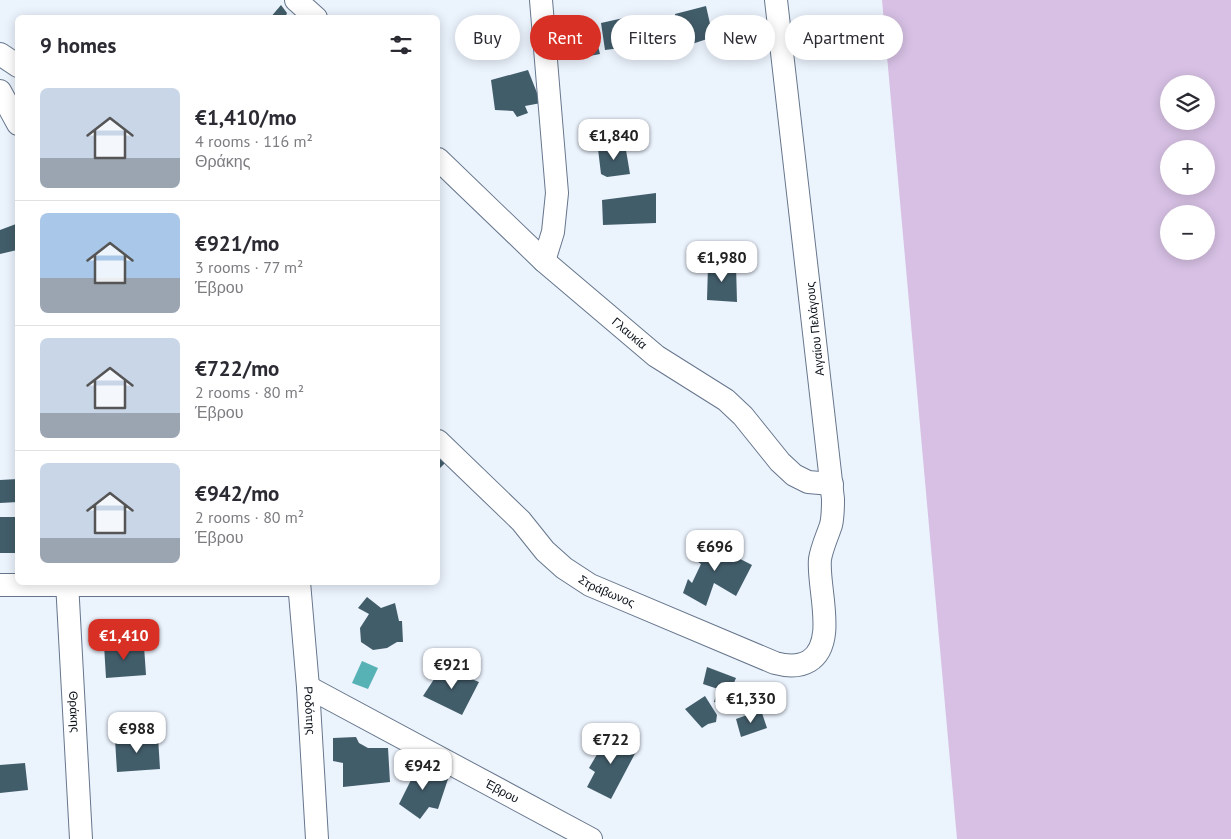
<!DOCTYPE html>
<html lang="en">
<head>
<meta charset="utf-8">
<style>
  :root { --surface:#fff; --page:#f7f7f7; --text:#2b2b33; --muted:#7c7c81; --line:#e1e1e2; --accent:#d93025 }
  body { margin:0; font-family:"PT Sans",sans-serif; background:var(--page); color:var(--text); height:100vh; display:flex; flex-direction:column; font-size:19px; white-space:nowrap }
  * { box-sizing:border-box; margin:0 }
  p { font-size:16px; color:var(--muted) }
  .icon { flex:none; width:28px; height:28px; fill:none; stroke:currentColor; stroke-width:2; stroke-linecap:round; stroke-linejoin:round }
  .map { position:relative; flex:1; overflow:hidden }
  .details { position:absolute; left:15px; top:15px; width:425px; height:570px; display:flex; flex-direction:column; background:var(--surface); border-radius:8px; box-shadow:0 2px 12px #0003 }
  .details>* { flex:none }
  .hud { position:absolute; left:455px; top:15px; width:475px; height:45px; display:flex; gap:10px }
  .buttons { position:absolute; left:1160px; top:75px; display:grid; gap:10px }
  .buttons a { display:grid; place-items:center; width:55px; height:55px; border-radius:50%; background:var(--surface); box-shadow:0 2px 12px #0003; font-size:25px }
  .price { position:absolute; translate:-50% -42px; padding:0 11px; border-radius:10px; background:#fff; color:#222; font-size:16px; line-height:32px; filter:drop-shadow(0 1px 2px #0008) }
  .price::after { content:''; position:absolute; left:50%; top:30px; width:15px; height:11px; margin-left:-8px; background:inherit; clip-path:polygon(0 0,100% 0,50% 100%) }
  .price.selected { background:var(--accent); color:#fff }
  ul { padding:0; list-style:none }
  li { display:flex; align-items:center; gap:15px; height:125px; padding:0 25px }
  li+li { border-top:1px solid var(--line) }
  li span { display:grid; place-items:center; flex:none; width:140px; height:100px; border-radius:8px; color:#555 }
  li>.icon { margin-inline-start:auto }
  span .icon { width:60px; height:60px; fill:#fffc; stroke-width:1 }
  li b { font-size:21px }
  h2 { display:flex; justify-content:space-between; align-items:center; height:60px; padding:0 25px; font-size:21px }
  .tag { padding:0 18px; border-radius:22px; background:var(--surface); box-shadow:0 2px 12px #0003; font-size:18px; line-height:45px }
  .tag.selected { background:var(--accent); color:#fff }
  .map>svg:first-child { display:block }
</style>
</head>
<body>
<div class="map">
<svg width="1231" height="839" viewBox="0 0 1231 839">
  <rect width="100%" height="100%" fill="#ebf3fd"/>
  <path fill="#d7c0e4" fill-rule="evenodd" d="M 882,0 L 1231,0 L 1231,839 L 957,839 ZM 1169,84 L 1206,84 L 1206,121 L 1169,121 ZM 1169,149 L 1206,149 L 1206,186 L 1169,186 ZM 1169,214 L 1206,214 L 1206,251 L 1169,251 Z"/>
  <path fill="#57b2b6" d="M 362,661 L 378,668 L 368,689 L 352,683 Z"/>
  <path fill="#425d6a" d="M 281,5 L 287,13 L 285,18 L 270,18 Z
    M 706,6 L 713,37 L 686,46 L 679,41 L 675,14 Z
    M 628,17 L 637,46 L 605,50 L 601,23 Z
    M 593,26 L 600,54 L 569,60 L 567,34 Z
    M 528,70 L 541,103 L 525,106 L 528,113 L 517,117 L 513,111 L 495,110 L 491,80 Z
    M 625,144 L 630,174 L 607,177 L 601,174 L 598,149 Z
    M 656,193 L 656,223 L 603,225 L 602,200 Z
    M 16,224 L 17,250 L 0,254 L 0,230 Z
    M 708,265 L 736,265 L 737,302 L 707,300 Z
    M 438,456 L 445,463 L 438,470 Z
    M 18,479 L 18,502 L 0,503 L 0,480 Z
    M 0,517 L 18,517 L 18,553 L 0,553 Z
    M 701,539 L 752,565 L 736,596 L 714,583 L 706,606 L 683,593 L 688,579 L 692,583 L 701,564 L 688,555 Z
    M 367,597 L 381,608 L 395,603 L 399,621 L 402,621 L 403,642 L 397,642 L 387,648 L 373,650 L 361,642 L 360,628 L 369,614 L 358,608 Z
    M 127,643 L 127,647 L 144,646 L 146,675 L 106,678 L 104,645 Z
    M 442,667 L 479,682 L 462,715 L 423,696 Z
    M 707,667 L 736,678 L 725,704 L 714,702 L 718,689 L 703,684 Z
    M 705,696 L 717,715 L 716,722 L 708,724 L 702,728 L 685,709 Z
    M 761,710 L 767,728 L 741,737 L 736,719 Z
    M 609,734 L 639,746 L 611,799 L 587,787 L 595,772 L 589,768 Z
    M 158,737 L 160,769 L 117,772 L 115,739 Z
    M 356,737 L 359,743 L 368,748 L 388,748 L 390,782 L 343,787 L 343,763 L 333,761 L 333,738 Z
    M 25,763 L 28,790 L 0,793 L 0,765 Z
    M 414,763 L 448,779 L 438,809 L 429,807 L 420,819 L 399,804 L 411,780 L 406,779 Z"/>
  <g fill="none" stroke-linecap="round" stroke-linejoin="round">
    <defs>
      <g id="minor">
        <path d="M 296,0 L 316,18"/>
        <path d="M 541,0 L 557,193 L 553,232 L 544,261"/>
        <path d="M 0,54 L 18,66"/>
        <path d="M 0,91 L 18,124"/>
        <path id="s1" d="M 438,159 L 544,261 L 656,356 L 726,400 L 743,416 L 780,462 L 794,475 L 808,482 L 832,484"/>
        <path id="s2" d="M 438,441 L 521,521 L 545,551 L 564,568 L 590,585 L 775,663 C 786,666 799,667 809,661 C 838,643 817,587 820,559 C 822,547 827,537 831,525 C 833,517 833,508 833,499 L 776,0"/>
        <path id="s3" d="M 67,582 L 81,839"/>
        <path id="s4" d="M 299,582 L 308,687 L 317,839"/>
        <path d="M 0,585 L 299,585"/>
        <path id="s5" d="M 308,687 L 591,839"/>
      </g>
    </defs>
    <use href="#minor" stroke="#66768c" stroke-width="24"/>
    <use href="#minor" stroke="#fff" stroke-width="22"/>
  </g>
  <g text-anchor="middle" stroke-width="5" stroke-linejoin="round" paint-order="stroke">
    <g font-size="12" fill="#0a1018" stroke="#fff">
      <text transform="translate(815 329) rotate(-96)" y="4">Αιγαίου Πελάγους</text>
      <text dy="4" stroke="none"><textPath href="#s1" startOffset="259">Γλαυκία</textPath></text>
      <text dy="4" stroke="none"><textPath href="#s2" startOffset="228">Στράβωνος</textPath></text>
      <text dy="4" stroke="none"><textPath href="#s4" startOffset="129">Ροδόπης</textPath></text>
      <text dy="4" stroke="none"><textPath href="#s3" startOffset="130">Θράκης</textPath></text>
      <text dy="4" stroke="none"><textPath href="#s5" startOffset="220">Έβρου</textPath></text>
    </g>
  </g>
</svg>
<div class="buttons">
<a><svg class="icon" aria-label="layers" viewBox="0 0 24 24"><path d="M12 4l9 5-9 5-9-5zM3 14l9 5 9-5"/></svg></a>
<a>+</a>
<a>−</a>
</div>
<b class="price" style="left:614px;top:161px">€1,840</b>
<b class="price" style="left:722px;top:283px">€1,980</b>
<b class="price" style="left:715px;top:572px">€696</b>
<b class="price selected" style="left:124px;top:661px">€1,410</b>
<b class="price" style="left:452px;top:690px">€921</b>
<b class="price" style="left:751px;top:724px">€1,330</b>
<b class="price" style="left:137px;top:754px">€988</b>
<b class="price" style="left:611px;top:765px">€722</b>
<b class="price" style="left:423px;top:791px">€942</b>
<div class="hud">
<a class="tag">Buy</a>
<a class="tag selected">Rent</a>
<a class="tag">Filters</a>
<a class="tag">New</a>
<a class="tag">Apartment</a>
</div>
<section class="details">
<h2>9 homes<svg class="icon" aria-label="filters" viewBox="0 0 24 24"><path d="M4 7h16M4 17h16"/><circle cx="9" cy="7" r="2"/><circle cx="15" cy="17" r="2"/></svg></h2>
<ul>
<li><span style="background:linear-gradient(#c9d6e8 70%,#9aa5b1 0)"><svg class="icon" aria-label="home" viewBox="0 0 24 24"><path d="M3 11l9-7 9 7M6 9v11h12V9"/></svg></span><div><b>€1,410/mo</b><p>4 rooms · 116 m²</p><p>Θράκης</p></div></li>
<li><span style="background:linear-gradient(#a9c7e8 65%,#9aa5b1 0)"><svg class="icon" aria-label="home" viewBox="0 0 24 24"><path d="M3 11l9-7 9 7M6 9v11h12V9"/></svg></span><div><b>€921/mo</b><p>3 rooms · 77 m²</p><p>Έβρου</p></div></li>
<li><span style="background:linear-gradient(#c9d6e8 75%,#9aa5b1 0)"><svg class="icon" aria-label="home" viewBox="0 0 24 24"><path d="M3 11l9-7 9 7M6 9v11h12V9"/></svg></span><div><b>€722/mo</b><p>2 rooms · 80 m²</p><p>Έβρου</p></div></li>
<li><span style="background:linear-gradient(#c9d6e8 75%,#9aa5b1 0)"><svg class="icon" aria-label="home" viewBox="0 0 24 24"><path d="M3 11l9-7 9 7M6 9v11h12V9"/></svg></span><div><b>€942/mo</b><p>2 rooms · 80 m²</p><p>Έβρου</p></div></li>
</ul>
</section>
</div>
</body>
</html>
